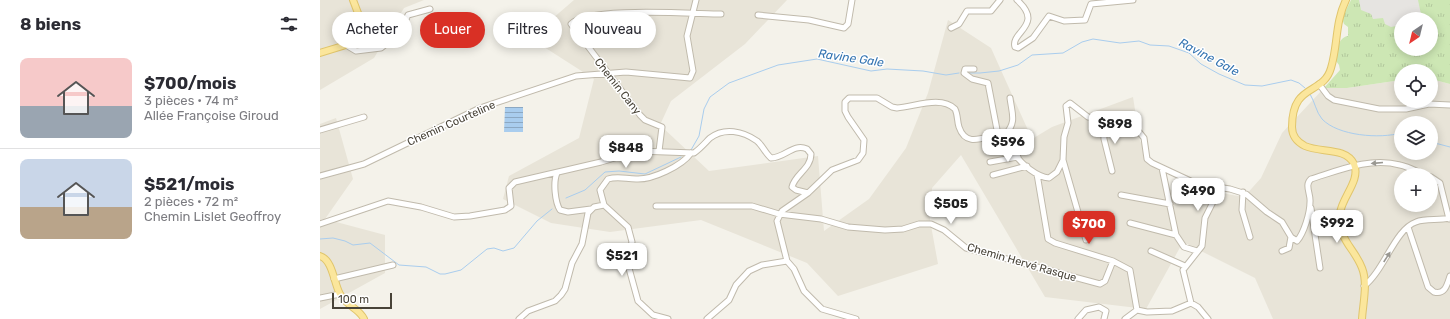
<!DOCTYPE html>
<html lang="fr">
<head>
<meta charset="utf-8">
<style>
  :root { --surface:#fff; --page:#f2f2f3; --text:#2b2b33; --muted:#7c7c81; --line:#e1e1e2; --accent:#d93025 }
  body { margin:0; font-family:Rubik,sans-serif; background:var(--page); color:var(--text); height:100vh; display:flex; flex-direction:column; font-size:15px; white-space:nowrap }
  * { box-sizing:border-box; margin:0 }
  p { font-size:13px; color:var(--muted) }
  .icon { flex:none; width:22px; height:22px; fill:none; stroke:currentColor; stroke-width:2; stroke-linecap:round; stroke-linejoin:round }
  .map { position:relative; flex:1; overflow:hidden }
  .details { display:flex; flex-direction:column; background:var(--surface); width:320px }
  .details>* { flex:none }
  .guide { position:absolute; left:12px; top:12px; width:380px; height:36px; display:flex; gap:8px }
  .needle { width:26px; rotate:215deg }
  .controls { position:absolute; left:1074px; top:12px; display:grid; gap:8px }
  .controls a { display:grid; place-items:center; width:44px; height:44px; border-radius:50%; background:var(--surface); box-shadow:0 2px 10px #0003; font-size:20px }
  .scale { position:absolute; left:12px; bottom:10px; width:60px; box-sizing:border-box; padding-left:4px; border:2px solid #484338; border-top:0; font-size:11px; line-height:14px; white-space:nowrap; color:#484338; -webkit-text-stroke:3px #fff; paint-order:stroke }
  .price { position:absolute; translate:-50% -34px; padding:0 9px; border-radius:8px; background:#fff; color:#222; font-size:13px; line-height:26px; filter:drop-shadow(0 1px 2px #0008) }
  .price::after { content:''; position:absolute; left:50%; top:24px; width:12px; height:9px; margin-left:-6px; background:inherit; clip-path:polygon(0 0,100% 0,50% 100%) }
  .price.active { background:var(--accent); color:#fff }
  ul { padding:0; list-style:none }
  li { display:flex; align-items:center; gap:12px; height:100px; padding:0 20px }
  li+li { border-top:1px solid var(--line) }
  li span { display:grid; place-items:center; flex:none; width:112px; height:80px; border-radius:8px; color:#555 }
  li>.icon { margin-inline-start:auto }
  span .icon { width:48px; height:48px; fill:#fffc; stroke-width:1 }
  li b { font-size:17px }
  h2 { display:flex; justify-content:space-between; align-items:center; height:48px; padding:0 20px; font-size:17px }
  .pill { padding:0 14px; border-radius:18px; background:var(--surface); box-shadow:0 2px 10px #0003; font-size:14px; line-height:36px }
  .pill.active { background:var(--accent); color:#fff }
  main { display:flex; flex:1; min-height:0 }
  .map>svg:first-child { display:block }
</style>
</head>
<body>
<main>
<section class="details">
<h2>8 biens<svg class="icon" aria-label="filters" viewBox="0 0 24 24"><path d="M4 7h16M4 17h16"/><circle cx="9" cy="7" r="2"/><circle cx="15" cy="17" r="2"/></svg></h2>
<ul>
<li><span style="background:linear-gradient(#f6c9c9 60%,#9aa5b1 0)"><svg class="icon" aria-label="home" viewBox="0 0 24 24"><path d="M3 11l9-7 9 7M6 9v11h12V9"/></svg></span><div><b>$700/mois</b><p>3 pièces · 74 m²</p><p>Allée Françoise Giroud</p></div></li>
<li><span style="background:linear-gradient(#c9d6e8 60%,#b9a48a 0)"><svg class="icon" aria-label="home" viewBox="0 0 24 24"><path d="M3 11l9-7 9 7M6 9v11h12V9"/></svg></span><div><b>$521/mois</b><p>2 pièces · 72 m²</p><p>Chemin Lislet Geoffroy</p></div></li>
</ul>
</section>
<div class="map">
<svg width="1130" height="319" viewBox="0 0 1130 319">
  <defs>
    <pattern id="park-tufts" width="24" height="20" patternUnits="userSpaceOnUse"><rect width="24" height="20" fill="#cde7b4"/><path d="M3 7l-1-3M5 7V3M7 7l1-3M15 17l-1-3M17 17v-4M19 17l1-3" fill="none" stroke="#b2c79c"/></pattern>
    <pattern id="water-rules" width="6" height="5" patternUnits="userSpaceOnUse"><rect width="6" height="5" fill="#a9cdee"/><path d="M0 2.5h6" fill="none" stroke="#8ca8c2"/></pattern>
  </defs>
  <rect width="100%" height="100%" fill="#f4f2ea"/>
  <path fill="#e8e4d8" fill-rule="evenodd" d="M 0,0 L 104,0 L 84,8 L 54,58 L 0,90 Z
    M 254,0 L 467,0 L 425,44 L 351,101 L 340,125 L 389,171 L 498,156 L 504,231 L 549,199 L 586,148 L 608,93 L 628,20 L 671,48 L 712,139 L 732,127 L 813,97 L 820,141 L 851,190 L 896,192 L 924,197 L 941,178 L 962,133 L 1004,88 L 1027,88 L 1081,80 L 1081,101 L 1111,101 L 1111,79 L 1130,84 L 1130,319 L 953,319 L 935,278 L 863,242 L 826,309 L 725,297 L 641,155 L 612,188 L 610,220 L 618,264 L 518,296 L 487,263 L 381,220 L 290,232 L 231,223 L 183,199 L 189,176 L 259,138 L 274,79 L 210,38 ZM 1081,123 L 1111,123 L 1111,153 L 1081,153 ZM 1081,175 L 1111,175 L 1111,205 L 1081,205 Z
    M 16,118 L 33,179 L 5,219 L 65,235 L 65,273 L 0,309 L 0,124 Z"/>
  <path fill="url(#park-tufts)" fill-rule="evenodd" d="M 1031,0 L 1130,0 L 1130,84 L 1111,79 L 1111,71 L 1081,71 L 1081,80 L 1027,88 L 1004,88 L 1020,70 L 1019,65 L 1016,61 C 1017,52 1017,38 1028,36 L 1028,27 L 1024,24 L 1022,18 ZM 1081,19 L 1111,19 L 1111,49 L 1081,49 Z"/>
  <path fill="#e6e4e1" d="M 1039,0 L 1098,0 L 1102,19 L 1081,19 L 1081,25 L 1071,27 L 1065,24 L 1063,18 L 1053,19 L 1051,14 L 1041,10 Z"/>
  <path fill="url(#water-rules)" d="M 185,107 L 203,107 L 203,132 L 184,132 Z"/>
  <g fill="none" stroke-linecap="round" stroke-linejoin="round">
    <path stroke="#a9cdee" stroke-width="1" d="M 648,73 L 660,73 L 679,71 L 698,65 L 712,55 L 743,53 L 762,42 L 773,39 L 800,43 L 819,41 L 830,45 L 849,46 L 869,53 L 881,64 L 899,74 L 925,85 L 942,86 L 971,80 L 979,83 L 985,88
      M 990,94 C 995,102 996,112 1002,119 C 1018,136 1060,139 1081,133
      M 1111,142 L 1130,147
      M 371,150 L 379,136 L 384,109 L 390,97 L 409,83 L 458,65 L 497,59 L 551,71 L 567,69 L 603,71 L 626,75 L 639,73
      M 246,198 L 265,190 L 285,172 L 299,171 L 325,174 L 361,157
      M 0,239 L 13,238 L 25,241 L 33,245 L 50,243 L 79,265 L 106,267 L 120,274 L 125,274 L 141,270 L 167,249 L 174,248 L 183,251 L 194,248 L 217,221 L 232,209"/>
    <defs>
      <path id="minor" d="M 697,0 C 725,25 690,32 695,47 L 698,48 L 713,38 L 729,16 L 744,21 L 765,20 L 771,4 L 813,0
        M 438,15 L 489,20 L 524,28 L 528,24 L 532,0
        M 631,28 L 639,24 L 647,11 L 671,11 L 680,0
        M 26,45 L 36,51 L 61,48 L 79,34 L 88,15 L 110,9
        M 654,69 L 645,69 L 644,73 L 652,79 L 668,83 L 678,135
        M 999,84 L 1008,96 L 1014,100 L 1059,109 L 1086,109 L 1109,104 L 1130,105
        M 783,119 L 784,139 L 792,171
        M 0,130 L 44,117
        M 685,135 C 697,122 692,114 690,98
        M 339,151 L 342,127 L 325,120 L 320,115 L 251,24 C 265,6 376,14 401,14
        M 743,160 L 766,240
        M 670,162 L 698,157
        M 842,168 L 856,235 L 864,247 L 877,251
        M 237,173 C 233,182 235,202 240,210 L 248,212 L 271,209
        M 717,174 L 728,239 L 735,243 L 793,261 L 810,270 L 817,310
        M 673,175 L 707,166
        M 0,176 L 44,164 L 160,108 L 256,76 L 306,72 L 370,78 L 373,71 L 367,36 L 376,0
        M 1111,177 L 1120,183 L 1129,219
        M 923,192 L 922,210 L 930,237
        M 801,195 L 850,204
        M 284,205 L 280,190 L 288,179 C 298,176 306,179 316,179 C 332,180 362,166 371,153
        M 336,206 L 432,206 L 459,214 L 501,219 L 528,227 L 565,230 L 583,229 L 599,224 L 611,224 L 624,230 L 646,248 L 780,284 L 785,281 L 793,261
        M 991,208 L 1000,268
        M 810,223 L 856,235
        M 0,224 L 68,201 L 101,207 L 134,217 L 150,216 L 185,210 L 191,206 L 189,188 L 195,182 L 281,162 L 318,151 L 374,153 C 380,149 385,143 390,138 C 404,127 423,131 437,141 C 443,146 445,153 451,158 C 465,158 473,143 487,149 L 491,154 C 491,169 475,174 472,187 L 476,190 L 488,193
        M 1088,227 L 1108,287 L 1114,292 C 1125,295 1127,285 1130,276
        M 831,251 L 865,266
        M 962,251 L 969,248 L 971,237
        M 14,279 L 73,265
        M 1044,286 C 1064,271 1075,229 1096,222 C 1106,218 1119,221 1130,218
        M 0,298 L 20,294
        M 871,303 L 863,270 L 882,246 L 885,218 L 900,188
        M 199,319 L 208,311 L 235,301 L 241,295 L 245,289 L 252,263 L 262,244 L 268,213 L 274,207 L 284,205 L 308,227 L 312,242 L 307,261 L 318,301 L 333,315 L 348,319
        M 387,319 L 409,300 L 416,285 L 429,271 L 442,265 L 467,261
        M 536,319 L 502,309 L 484,291 L 474,269 L 467,261 L 457,221 L 462,211 L 488,193 L 512,170 L 538,160 L 543,153 L 544,140 L 528,117 L 525,111 L 525,102 L 529,98 L 557,98 L 572,107 L 577,108 C 594,107 621,95 635,109 C 638,115 637,121 639,127 C 647,151 669,133 684,134 C 690,139 691,147 695,154 C 701,164 717,177 729,178 L 737,172 L 743,160 L 744,137 L 748,123 L 746,106 L 750,103 L 768,117 L 801,122 L 815,127 L 824,138 L 827,159 L 832,163 L 877,184 L 910,189 L 926,194 L 947,212 L 962,222 L 971,237 L 977,241 C 984,233 990,213 990,202 C 991,194 984,185 991,179 C 1020,170 1050,157 1080,165 C 1089,167 1098,172 1106,175
        M 758,319 L 766,310 L 779,307 L 786,311 L 784,319
        M 805,319 L 817,310 L 827,312 L 852,311 L 871,303 L 878,307 L 888,319"/>
      <path id="major" d="M 1026,0 C 1015,22 1018,45 1011,68 C 1003,96 972,82 972,127 C 972,136 977,142 985,146 C 1000,153 1026,147 1034,164 C 1041,180 1022,197 1020,213 C 1018,241 1034,247 1042,268 C 1048,283 1043,303 1042,319
        M 0,53 L 26,45 L 40,27 L 41,21 L 33,0
        M 0,256 C 13,260 14,284 20,294 C 26,306 39,308 44,319"/>
    </defs>
    <use href="#minor" stroke="#c0baac" stroke-width="7"/>
    <use href="#major" stroke="#e0c56c" stroke-width="8"/>
    <use href="#minor" stroke="#fff" stroke-width="5"/>
    <use href="#major" stroke="#fbe69c" stroke-width="6"/>
  </g>
  <defs><path id="oneway-solid" d="M-6-.8H1V-3.2L6.5 0L1 3.2V.8H-6Z"/></defs>
  <g fill="#9a9892">
    <use href="#oneway-solid" transform="translate(1057 163) rotate(175)"/>
    <use href="#oneway-solid" transform="translate(1067 257) rotate(-57)"/>
  </g>
  <g text-anchor="middle" stroke-width="3" stroke-linejoin="round" paint-order="stroke">
    <g font-size="11" fill="#484338" stroke="#fff">
      <text transform="translate(298 86) rotate(52)" y="4">Chemin Cany</text>
      <text transform="translate(131 123) rotate(-24)" y="4">Chemin Courteline</text>
      <text transform="translate(702 262) rotate(16)" y="4">Chemin Hervé Rasque</text>
    </g>
    <g font-size="12" font-style="italic" fill="#3474b1" stroke="#fff">
      <text transform="translate(889 57) rotate(28)" y="4">Ravine Gale</text>
      <text transform="translate(531 58) rotate(8)" y="4">Ravine Gale</text>
    </g>
  </g>
</svg>
<div class="controls">
<a><svg class="needle" viewBox="-14 -14 28 28"><path d="M0-13l5 13h-10z" fill="#e53935"/><path d="M0 13l5-13h-10z" fill="#7c7c81"/></svg></a>
<a><svg class="icon" aria-label="locate" viewBox="0 0 24 24"><circle cx="12" cy="12" r="6"/><path d="M12 2v4M12 18v4M2 12h4M18 12h4"/></svg></a>
<a><svg class="icon" aria-label="layers" viewBox="0 0 24 24"><path d="M12 4l9 5-9 5-9-5zM3 14l9 5 9-5"/></svg></a>
<a>+</a>
</div>
<div class="scale">100 m</div>
<b class="price" style="left:795px;top:145px">$898</b>
<b class="price" style="left:688px;top:163px">$596</b>
<b class="price" style="left:306px;top:169px">$848</b>
<b class="price" style="left:878px;top:212px">$490</b>
<b class="price" style="left:631px;top:225px">$505</b>
<b class="price" style="left:1017px;top:244px">$992</b>
<b class="price active" style="left:769px;top:245px">$700</b>
<b class="price" style="left:302px;top:277px">$521</b>
<div class="guide">
<a class="pill">Acheter</a>
<a class="pill active">Louer</a>
<a class="pill">Filtres</a>
<a class="pill">Nouveau</a>
</div>
</div>
</main>
</body>
</html>
